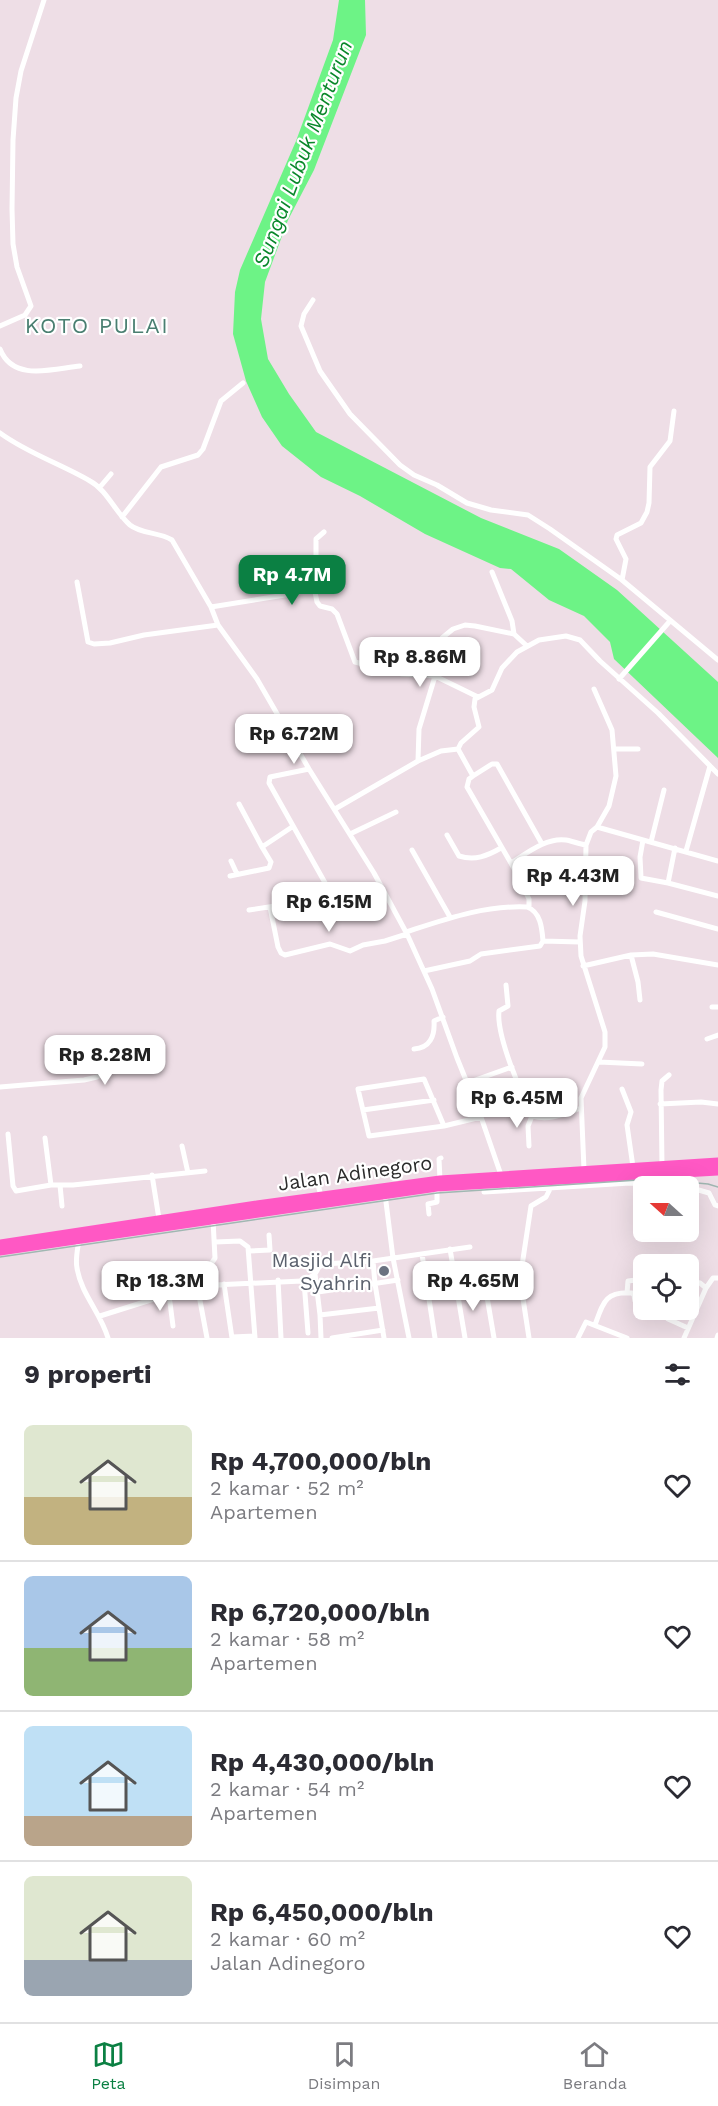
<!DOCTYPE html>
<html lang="id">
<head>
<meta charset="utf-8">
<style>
  :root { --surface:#fff; --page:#f7f7f7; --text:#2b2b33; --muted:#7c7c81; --line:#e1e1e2; --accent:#0b8043 }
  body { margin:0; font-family:"Work Sans",sans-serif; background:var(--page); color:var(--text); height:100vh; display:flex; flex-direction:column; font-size:22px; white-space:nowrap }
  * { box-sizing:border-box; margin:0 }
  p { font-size:20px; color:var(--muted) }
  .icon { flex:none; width:33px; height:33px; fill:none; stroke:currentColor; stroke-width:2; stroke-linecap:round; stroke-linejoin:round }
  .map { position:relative; height:1338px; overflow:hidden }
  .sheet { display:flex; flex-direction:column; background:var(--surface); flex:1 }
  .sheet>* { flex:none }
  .needle { width:39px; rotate:291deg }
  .buttons { position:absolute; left:633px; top:1176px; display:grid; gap:12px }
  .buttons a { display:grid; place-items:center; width:66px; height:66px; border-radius:9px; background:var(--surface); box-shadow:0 6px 24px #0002; font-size:30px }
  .price { position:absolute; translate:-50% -51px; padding:0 14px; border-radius:12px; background:#fff; color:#222; font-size:20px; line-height:39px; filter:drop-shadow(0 2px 3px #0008) }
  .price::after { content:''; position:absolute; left:50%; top:36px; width:18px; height:14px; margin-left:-9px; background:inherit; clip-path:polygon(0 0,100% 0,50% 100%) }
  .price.current { background:var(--accent); color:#fff }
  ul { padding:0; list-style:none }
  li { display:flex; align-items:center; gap:18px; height:150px; padding:0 24px }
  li+li { border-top:2px solid var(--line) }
  li span { display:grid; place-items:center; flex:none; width:168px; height:120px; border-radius:9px; color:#555 }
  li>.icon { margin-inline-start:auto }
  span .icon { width:72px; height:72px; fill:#fffc; stroke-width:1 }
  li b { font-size:26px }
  h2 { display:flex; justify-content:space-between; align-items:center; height:72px; padding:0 24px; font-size:26px }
  .dock { display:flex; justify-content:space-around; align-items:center; height:84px; border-top:2px solid var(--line); background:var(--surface); font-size:16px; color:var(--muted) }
  .dock a { display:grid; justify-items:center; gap:3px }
  .dock .current { color:var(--accent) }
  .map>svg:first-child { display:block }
</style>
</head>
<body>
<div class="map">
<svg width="718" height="1338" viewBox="0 0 718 1338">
  <rect width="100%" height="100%" fill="#eedee6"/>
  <path fill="#6df386" d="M 339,0 L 365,0 L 366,35 L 314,170 L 288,220 L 265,282 L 261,319 L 268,359 L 289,394 L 316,432 L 481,518 L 559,549 L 617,590 L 718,682 L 718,758 L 614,659 L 610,642 L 584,616 L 549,600 L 511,569 L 500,568 L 425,534 L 360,496 L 321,477 L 282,446 L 262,417 L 246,381 L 233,334 L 235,292 L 240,270 L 296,141 L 333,40 Z"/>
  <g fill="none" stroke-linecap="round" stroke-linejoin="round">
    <path stroke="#fff" stroke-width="5" d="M 313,300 L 304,314 L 301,326 L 320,371 L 350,414 L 400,465 L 414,475 L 437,485 L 467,503 L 491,510 L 528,515 L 550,529 L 622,580 L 718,660
      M 0,326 L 25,315 L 31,306 L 17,267 L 13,244 L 12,209 L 13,140 L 16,98 L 21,71 L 44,0
      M 0,349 C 13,382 52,369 80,366
      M 0,433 C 27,453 61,464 90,481 C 107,490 115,512 130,525 C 141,534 159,532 172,540 L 211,607 L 218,625 L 257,679 L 309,769 L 374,873 L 407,934 L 432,989 L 457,1058 L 481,1117 L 501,1175
      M 100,487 L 111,474
      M 122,517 L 161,467 L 198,455 L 203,449 L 221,401 L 243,383
      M 306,570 L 314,587 L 317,602 L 320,606 L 332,609 L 337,614 L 355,662 L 402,674 L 435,676 L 478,697
      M 492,572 L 512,621 L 514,634
      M 622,580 L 626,559 L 616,539 L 617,535 L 641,523 L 647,512 L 649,503 L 650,467 L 670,441 L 674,411
      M 77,582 L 88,642 L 94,644 L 110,643 L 144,635 L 218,625
      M 211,607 L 291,594 L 293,584 L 305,575 L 307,568 L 316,555 L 316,539 L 324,532
      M 619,679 L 670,621
      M 458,749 L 461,743 L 479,727 L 474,707 L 475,699 L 492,690 L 502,668 L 517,652 L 539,640 L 566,636 L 580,640 L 600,661 L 658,713 L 718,774
      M 458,749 L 473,776 L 492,764 L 497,764 L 542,844
      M 614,749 L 638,749
      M 418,761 L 441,751 L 458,749
      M 309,769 L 270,777 L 269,783 L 333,897
      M 473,776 L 469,779 L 467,787 L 516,872 L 529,899 L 529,907
      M 239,804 L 262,847 L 292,827
      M 335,809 L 418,761 L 419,729 L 436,673 L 438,647 L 442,638 L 453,629 L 465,625 L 475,626 L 514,634 L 527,646
      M 597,827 L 718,861
      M 350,834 L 396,812
      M 447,835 L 459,856 C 475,861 487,856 501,848
      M 643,840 L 640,857 L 641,878 L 668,883
      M 651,842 L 664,790
      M 675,848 L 668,883 L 718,896
      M 412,850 L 450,917
      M 686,851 L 710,766
      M 231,861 L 237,874
      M 511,863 C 527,853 547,837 566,840 C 572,841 579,844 586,845
      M 230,876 L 269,868 L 271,862 L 262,847
      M 270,907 L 278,947 L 281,953 L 285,955 L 330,944 L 350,951 L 363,945 L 385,941 L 407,934
      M 249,910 L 333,897 L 384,892
      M 656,912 L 718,929
      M 406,932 C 446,919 485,905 527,907 C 541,912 542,929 543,941 L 540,946 L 481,954 L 470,961 L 424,971
      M 543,941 L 580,942
      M 631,955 L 638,982 L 640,1000
      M 583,966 L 631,955 L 653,954 L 718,965
      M 506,985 L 508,1006 L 499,1011 C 496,1035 521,1093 532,1116 C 550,1121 564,1114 581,1108
      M 712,1007 L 718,1007
      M 707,1039 L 718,1035
      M 414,1049 C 430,1048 435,1036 434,1021 L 443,1017
      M 599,1062 L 642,1064
      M 467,1083 L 512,1067
      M 0,1087 L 84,1080 L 97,1077 L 107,1070 L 123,1069
      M 622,1089 L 631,1112 L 627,1125 L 633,1167
      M 660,1104 L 701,1102 L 718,1104
      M 363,1110 L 434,1100
      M 444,1126 L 424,1079 L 358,1089 L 369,1136 L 444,1126 L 481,1117
      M 8,1134 L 13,1186 L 16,1191 L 51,1185 L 45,1138
      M 182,1146 L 188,1173
      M 529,1146 L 528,1126 L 532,1116
      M 662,1166 L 661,1090 L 662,1081 L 669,1075
      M 584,1170 L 581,1098 L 605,1047 L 605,1032 L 581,956 L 580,936 L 585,901 L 586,845 L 591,832 L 597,827 L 609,806 L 616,776 L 612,730 L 594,689
      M 152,1175 L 159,1219
      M 316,1177 L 321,1196
      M 440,1180 L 439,1159 L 441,1158
      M 51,1185 L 73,1185 L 205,1171
      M 60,1185 L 62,1206
      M 688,1187 L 709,1193 L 715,1205 L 718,1206
      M 484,1192 L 630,1183 L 686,1186
      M 385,1194 L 393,1258 L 409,1338
      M 429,1214 L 428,1204 L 437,1202 L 437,1187
      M 213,1220 L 215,1258 L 211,1264 L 213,1276
      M 79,1239 C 78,1248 75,1259 77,1268 C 81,1294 101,1313 108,1338
      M 215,1242 L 240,1241 L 248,1247 L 255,1338
      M 450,1249 L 465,1338
      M 249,1251 L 270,1250 L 269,1235
      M 422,1254 L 435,1338
      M 373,1261 L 375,1284 L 384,1338
      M 315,1274 L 320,1315 L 321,1338
      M 278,1280 L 281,1338
      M 304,1281 L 315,1274 L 319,1267 L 324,1264 L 373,1261 L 470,1247
      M 688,1281 L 700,1283 L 706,1288 L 713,1278 L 718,1278
      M 224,1284 L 232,1338
      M 485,1285 L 494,1338
      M 457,1289 L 520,1279
      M 198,1290 L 207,1338
      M 182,1291 L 198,1290 L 214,1285 L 302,1281 L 304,1281 L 308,1333
      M 318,1292 L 398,1280
      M 627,1293 L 628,1281 L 644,1279
      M 169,1295 L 173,1326
      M 320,1315 L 379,1308
      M 100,1316 L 176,1292
      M 668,1319 L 688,1328
      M 595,1325 C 603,1303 605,1291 632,1293 L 634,1295 L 635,1301
      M 232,1337 L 255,1336
      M 332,1338 L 383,1330
      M 529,1338 L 520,1279 L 531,1206 L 546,1197 L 550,1189
      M 578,1338 L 586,1322 L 627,1338
      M 684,1338 L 706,1288
      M 717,1338 L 718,1335"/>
    <path stroke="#ff58c4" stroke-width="9" d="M 0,1244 L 257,1205 L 440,1180 L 718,1162
      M 0,1251 L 437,1187 L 718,1171"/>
    <path stroke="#a0b7b2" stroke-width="1.5" d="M 0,1257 L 437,1193 L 654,1179 L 708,1184 L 718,1187"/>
  </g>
  <circle fill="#6b7280" stroke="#fff" stroke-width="2" cx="384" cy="1271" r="6"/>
  <g text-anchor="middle" stroke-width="4.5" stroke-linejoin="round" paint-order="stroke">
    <g font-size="20" fill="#2c2c2c" stroke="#fff">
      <text transform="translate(355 1173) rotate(-8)" y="7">Jalan Adinegoro</text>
    </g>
    <g font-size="20" fill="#5b616d" stroke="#fff" text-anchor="end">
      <text x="372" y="1267">Masjid Alfi<tspan x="372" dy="23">Syahrin</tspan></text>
    </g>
    <g font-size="21" font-style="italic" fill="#0a872b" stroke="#fff">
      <text transform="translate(303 154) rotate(-69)" y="7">Sungai Lubuk Menturun</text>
    </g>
    <g font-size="22" letter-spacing="1.5" fill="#4a7f71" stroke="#fff">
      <text x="97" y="333">KOTO PULAI</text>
    </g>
  </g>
</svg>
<div class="buttons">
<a><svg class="needle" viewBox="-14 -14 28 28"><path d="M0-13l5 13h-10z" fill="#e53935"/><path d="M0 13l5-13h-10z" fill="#7c7c81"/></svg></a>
<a><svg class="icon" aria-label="locate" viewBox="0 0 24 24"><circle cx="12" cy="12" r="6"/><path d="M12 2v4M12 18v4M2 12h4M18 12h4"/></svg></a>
</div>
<b class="price current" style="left:292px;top:606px">Rp 4.7M</b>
<b class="price" style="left:420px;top:688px">Rp 8.86M</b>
<b class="price" style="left:294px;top:765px">Rp 6.72M</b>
<b class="price" style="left:573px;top:907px">Rp 4.43M</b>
<b class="price" style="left:329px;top:933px">Rp 6.15M</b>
<b class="price" style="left:105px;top:1086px">Rp 8.28M</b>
<b class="price" style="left:517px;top:1129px">Rp 6.45M</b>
<b class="price" style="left:160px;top:1312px">Rp 18.3M</b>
<b class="price" style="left:473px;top:1312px">Rp 4.65M</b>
</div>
<section class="sheet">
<h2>9 properti<svg class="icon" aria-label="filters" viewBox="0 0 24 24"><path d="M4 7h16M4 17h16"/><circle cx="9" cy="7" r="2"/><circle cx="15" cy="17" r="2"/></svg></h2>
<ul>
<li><span style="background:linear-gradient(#dfe7d0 60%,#c2b280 0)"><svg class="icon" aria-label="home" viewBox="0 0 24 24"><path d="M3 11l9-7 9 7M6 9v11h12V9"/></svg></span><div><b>Rp 4,700,000/bln</b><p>2 kamar · 52 m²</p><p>Apartemen</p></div><svg class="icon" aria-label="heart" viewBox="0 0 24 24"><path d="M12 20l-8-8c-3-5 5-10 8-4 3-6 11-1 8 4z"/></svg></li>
<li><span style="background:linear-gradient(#a9c7e8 60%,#8fb573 0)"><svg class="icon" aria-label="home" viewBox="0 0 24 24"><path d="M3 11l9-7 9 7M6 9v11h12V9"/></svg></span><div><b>Rp 6,720,000/bln</b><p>2 kamar · 58 m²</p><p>Apartemen</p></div><svg class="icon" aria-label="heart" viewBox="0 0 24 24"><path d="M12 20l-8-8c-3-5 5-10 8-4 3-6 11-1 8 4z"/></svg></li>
<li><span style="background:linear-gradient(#bfe0f5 75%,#b9a48a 0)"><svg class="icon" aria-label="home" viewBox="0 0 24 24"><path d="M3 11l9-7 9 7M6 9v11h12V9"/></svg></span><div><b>Rp 4,430,000/bln</b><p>2 kamar · 54 m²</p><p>Apartemen</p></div><svg class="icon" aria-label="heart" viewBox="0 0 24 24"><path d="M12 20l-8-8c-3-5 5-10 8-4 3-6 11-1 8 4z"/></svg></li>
<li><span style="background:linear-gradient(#dfe7d0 70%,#9aa5b1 0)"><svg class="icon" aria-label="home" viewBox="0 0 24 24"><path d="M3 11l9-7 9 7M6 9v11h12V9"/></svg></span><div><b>Rp 6,450,000/bln</b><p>2 kamar · 60 m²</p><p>Jalan Adinegoro</p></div><svg class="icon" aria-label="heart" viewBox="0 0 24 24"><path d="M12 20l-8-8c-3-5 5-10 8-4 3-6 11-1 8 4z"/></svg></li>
</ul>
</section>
<nav class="dock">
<a class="current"><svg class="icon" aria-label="map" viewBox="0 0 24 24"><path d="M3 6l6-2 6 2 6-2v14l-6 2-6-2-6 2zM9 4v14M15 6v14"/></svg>Peta</a>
<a><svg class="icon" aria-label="saved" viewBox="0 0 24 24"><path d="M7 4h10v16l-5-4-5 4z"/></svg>Disimpan</a>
<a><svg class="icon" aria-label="home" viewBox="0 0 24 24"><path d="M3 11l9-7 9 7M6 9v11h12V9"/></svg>Beranda</a>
</nav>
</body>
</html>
